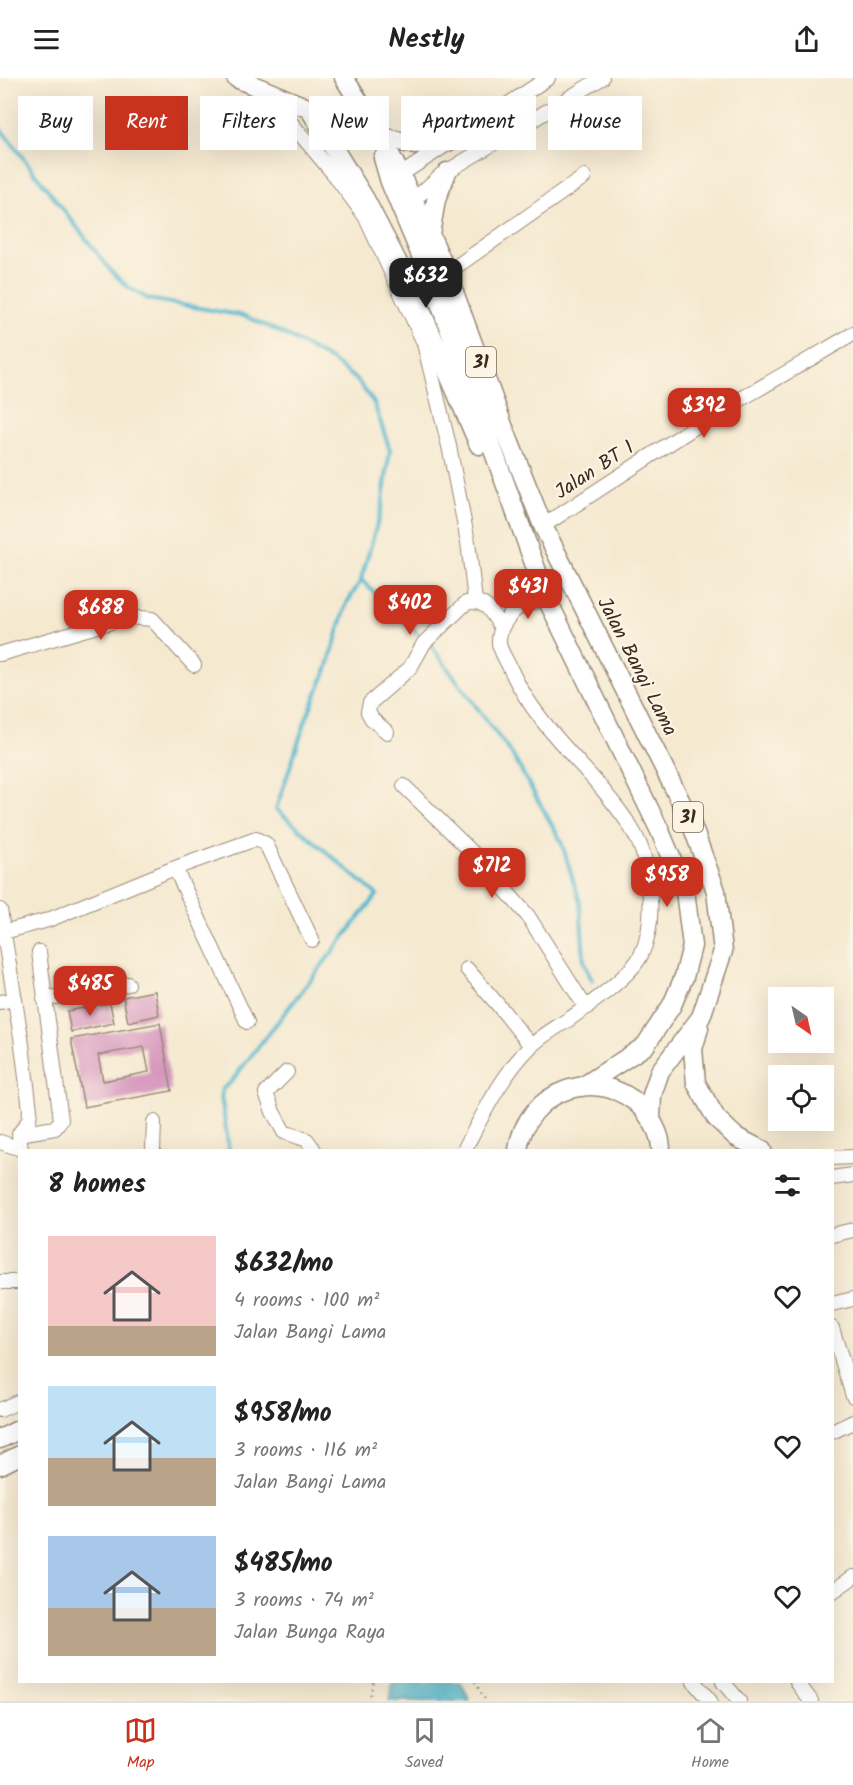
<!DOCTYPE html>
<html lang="en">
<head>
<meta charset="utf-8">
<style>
  :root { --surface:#fff; --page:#f6f6f6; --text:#222; --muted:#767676; --line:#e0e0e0; --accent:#c8321e }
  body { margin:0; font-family:Kalam,sans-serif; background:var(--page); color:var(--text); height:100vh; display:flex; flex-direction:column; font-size:22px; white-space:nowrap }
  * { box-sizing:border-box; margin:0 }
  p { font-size:20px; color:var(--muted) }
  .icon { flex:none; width:33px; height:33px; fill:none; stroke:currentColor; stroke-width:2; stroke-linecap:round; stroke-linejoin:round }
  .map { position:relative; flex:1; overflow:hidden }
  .drawer { position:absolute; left:18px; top:1071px; width:816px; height:534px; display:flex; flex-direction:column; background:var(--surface); border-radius:0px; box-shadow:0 6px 24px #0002 }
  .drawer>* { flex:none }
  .top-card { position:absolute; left:18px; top:18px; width:818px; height:54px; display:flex; gap:12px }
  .needle { width:39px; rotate:146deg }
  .buttons { position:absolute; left:768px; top:909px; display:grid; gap:12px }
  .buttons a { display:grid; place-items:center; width:66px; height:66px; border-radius:0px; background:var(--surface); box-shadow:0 6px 24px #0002; font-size:30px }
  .price { position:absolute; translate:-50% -51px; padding:0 14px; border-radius:12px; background:var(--accent); color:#fff; font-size:20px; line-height:39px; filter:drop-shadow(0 2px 3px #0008) }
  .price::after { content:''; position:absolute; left:50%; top:36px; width:18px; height:14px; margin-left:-9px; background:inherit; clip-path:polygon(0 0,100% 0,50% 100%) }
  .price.on { background:#222; color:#fff }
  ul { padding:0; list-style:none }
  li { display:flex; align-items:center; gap:18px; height:150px; padding:0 30px }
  li span { display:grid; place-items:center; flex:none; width:168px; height:120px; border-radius:0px; color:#555 }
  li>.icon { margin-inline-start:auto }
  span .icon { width:72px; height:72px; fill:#fffc; stroke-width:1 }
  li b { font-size:26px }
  h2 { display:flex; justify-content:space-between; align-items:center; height:72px; padding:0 30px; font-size:26px }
  .tag { padding:0 21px; border-radius:0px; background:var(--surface); box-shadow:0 6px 24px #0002; font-size:21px; line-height:54px }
  .tag.on { background:var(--accent); color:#fff }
  header { display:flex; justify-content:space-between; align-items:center; height:78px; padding:0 30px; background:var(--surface); font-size:27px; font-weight:700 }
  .tab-bar { display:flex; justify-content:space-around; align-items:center; height:84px; border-top:2px solid var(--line); background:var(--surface); font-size:16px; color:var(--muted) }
  .tab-bar a { display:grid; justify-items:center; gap:3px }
  .tab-bar .on { color:var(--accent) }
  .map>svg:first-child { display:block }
</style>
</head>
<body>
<header><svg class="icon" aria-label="menu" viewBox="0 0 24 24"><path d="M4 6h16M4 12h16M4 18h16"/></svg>Nestly<svg class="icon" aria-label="share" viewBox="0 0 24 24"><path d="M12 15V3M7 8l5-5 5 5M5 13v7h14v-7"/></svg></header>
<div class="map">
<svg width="853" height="1623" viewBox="0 0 853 1623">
  <rect width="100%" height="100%" fill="#fcf5e5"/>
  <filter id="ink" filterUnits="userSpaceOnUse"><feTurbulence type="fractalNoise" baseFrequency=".0167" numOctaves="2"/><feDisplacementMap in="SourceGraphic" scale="12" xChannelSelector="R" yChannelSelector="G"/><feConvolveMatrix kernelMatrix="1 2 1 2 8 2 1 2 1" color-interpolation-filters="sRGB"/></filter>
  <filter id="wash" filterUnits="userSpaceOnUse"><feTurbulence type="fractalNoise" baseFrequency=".008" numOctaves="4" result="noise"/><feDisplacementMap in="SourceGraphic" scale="24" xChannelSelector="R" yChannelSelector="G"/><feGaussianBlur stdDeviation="1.35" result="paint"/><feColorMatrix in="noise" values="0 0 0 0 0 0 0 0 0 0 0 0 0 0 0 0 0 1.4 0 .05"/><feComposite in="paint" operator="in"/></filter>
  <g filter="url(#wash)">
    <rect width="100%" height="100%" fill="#f5e9d0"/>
    <path fill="#50b7ce" stroke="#467076" stroke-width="1.5" d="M 393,1604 L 461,1604 L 470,1623 L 389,1623 Z"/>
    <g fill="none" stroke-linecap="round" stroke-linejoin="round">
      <path stroke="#50b7ce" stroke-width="4" d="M 0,50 L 111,193 L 128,209 L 148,221 L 245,238 L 284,256 L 331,282 L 357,302 L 374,325 L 390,372 L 382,428 L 361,502 L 347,525 L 327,591 L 306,641 L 276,731 L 377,817 L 230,1005 L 222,1011 L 221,1018 L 229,1072
        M 361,502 L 418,556
        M 429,565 L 513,678 L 561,763 L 580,824 L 584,884 L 592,902"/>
    </g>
    <g id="blocks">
      <path fill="#d490bb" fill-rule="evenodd" d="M 155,913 L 159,937 L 128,944 L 123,919 Z
        M 110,925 L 114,945 L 71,954 L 67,933 Z
        M 160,945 L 172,1013 L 84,1029 L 71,961 ZM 144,969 L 149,994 L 103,1003 L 98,977 Z"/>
    </g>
  </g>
  <g filter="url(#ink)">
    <use href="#blocks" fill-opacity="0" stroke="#988a77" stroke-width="1.5"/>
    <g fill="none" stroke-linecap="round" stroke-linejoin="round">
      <defs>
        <path id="minor" d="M 260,16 L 276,27 L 333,95 L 365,138 L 424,265 L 449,368 L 468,464 L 475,523
          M 394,101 L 548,0
          M 406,129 L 441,97 L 602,0
          M 447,195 L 584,99
          M 543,448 L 710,339 L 853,256
          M 0,576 L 128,539 L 152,541 L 194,587
          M 387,654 L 372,641 L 368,634 L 370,625 L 410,590 L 424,565 L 466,525 C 486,520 492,535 501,550
          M 404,708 L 476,778 L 528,838 L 586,930
          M 175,790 L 247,944
          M 0,832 L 21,959 L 30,1032 L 29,1042 L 19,1056 L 21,1072
          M 4,854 L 48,842 L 175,790 L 256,761 L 266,766 L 312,862
          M 467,891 L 499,928 L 531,968
          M 44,921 L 128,906
          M 0,924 L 15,921
          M 287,994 L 266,1015 L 273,1034 L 284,1054 L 307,1062 L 314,1072
          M 19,1056 L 55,1050 L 61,1042 L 39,874
          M 0,1064 L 21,1071
          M 153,1072 L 154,1044
          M 464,1072 C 483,1037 501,998 530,969 C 541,958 557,949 571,940 C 589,927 632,897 641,877 C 655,846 651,815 645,783 C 639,754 616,728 598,706 C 566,670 530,635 510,590 C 507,583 500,573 499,565 C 498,551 509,535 521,528 C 528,524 539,523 547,521
          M 832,1080 L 853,1079
          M 832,1100 L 853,1097
          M 832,1157 L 853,1152
          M 0,1204 L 20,1204
          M 832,1226 L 853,1221
          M 832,1250 L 853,1318
          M 0,1332 L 20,1323
          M 832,1354 L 853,1344
          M 832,1514 L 853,1499
          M 694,1604 L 710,1623
          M 723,1604 L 739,1623
          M 797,1604 L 811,1623"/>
        <path id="major" d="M 236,0 L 367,55 L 415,67 L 448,64
          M 344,0 L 381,58 L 430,156 L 447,195 L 504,350 L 543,448 L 690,742 L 716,813 L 723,873 L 701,939 L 660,993 L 652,1017 L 651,1040
          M 310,32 L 365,121 L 414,216 L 479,367
          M 383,80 L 390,104 L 433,206 L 547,521 L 660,753 L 685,813 L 692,868 L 684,899 L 672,927 L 645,968 L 582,1009
          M 430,156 L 436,122 L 447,94
          M 699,950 L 693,971 L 696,1005 L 716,1040 L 736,1059 L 762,1072
          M 518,1072 C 526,1011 600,986 643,1031 C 653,1043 661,1057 661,1072
          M 0,1361 L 20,1351
          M 0,1387 L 20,1377"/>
      </defs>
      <use href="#minor" stroke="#988a77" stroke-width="16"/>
      <use href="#major" stroke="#988a77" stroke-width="21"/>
      <path stroke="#988a77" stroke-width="2" stroke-dasharray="1.5 4.5" stroke-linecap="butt" d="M 475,1604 L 486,1623
        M 369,1623 L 373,1604"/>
      <use href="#minor" stroke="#fff" stroke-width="14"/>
      <use href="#major" stroke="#fff" stroke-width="18"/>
    </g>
  </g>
  <g text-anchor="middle" stroke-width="4.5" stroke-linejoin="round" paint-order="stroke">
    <g fill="#fcf5e5" stroke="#75675a" stroke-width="1.5">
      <rect x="466" y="269" width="30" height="30" rx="4.5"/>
      <rect x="673" y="724" width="30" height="30" rx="4.5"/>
    </g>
    <g font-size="18" font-weight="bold" fill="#3b2a1e">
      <text x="481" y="290">31</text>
      <text x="688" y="745">31</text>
    </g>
    <g font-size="20" fill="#3b2a1e" stroke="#fcf5e5">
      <text transform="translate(594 391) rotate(-33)" y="7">Jalan BT 1</text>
      <text transform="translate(638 588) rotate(63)" y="7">Jalan Bangi Lama</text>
    </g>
  </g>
</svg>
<div class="buttons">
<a><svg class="needle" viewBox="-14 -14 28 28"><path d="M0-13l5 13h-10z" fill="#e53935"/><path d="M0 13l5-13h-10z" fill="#767676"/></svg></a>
<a><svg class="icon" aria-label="locate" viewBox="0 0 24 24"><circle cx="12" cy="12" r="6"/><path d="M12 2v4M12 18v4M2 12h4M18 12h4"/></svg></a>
</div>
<b class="price on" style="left:426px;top:231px">$632</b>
<b class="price" style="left:704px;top:361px">$392</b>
<b class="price" style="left:528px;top:542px">$431</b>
<b class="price" style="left:410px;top:558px">$402</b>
<b class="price" style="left:101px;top:563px">$688</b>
<b class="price" style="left:492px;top:821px">$712</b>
<b class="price" style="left:667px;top:830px">$958</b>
<b class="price" style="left:90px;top:939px">$485</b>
<div class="top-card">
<a class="tag">Buy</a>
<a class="tag on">Rent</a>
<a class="tag">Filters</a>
<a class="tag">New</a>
<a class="tag">Apartment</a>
<a class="tag">House</a>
</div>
<section class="drawer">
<h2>8 homes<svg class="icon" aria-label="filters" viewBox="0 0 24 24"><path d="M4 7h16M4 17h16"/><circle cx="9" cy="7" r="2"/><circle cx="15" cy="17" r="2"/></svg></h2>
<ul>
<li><span style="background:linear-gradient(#f6c9c9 75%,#b9a48a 0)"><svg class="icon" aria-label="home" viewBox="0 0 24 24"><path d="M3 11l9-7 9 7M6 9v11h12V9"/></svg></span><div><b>$632/mo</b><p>4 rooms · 100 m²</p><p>Jalan Bangi Lama</p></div><svg class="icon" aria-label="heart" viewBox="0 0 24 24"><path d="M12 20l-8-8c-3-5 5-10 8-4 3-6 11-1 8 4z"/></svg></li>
<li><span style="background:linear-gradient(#bfe0f5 60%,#b9a48a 0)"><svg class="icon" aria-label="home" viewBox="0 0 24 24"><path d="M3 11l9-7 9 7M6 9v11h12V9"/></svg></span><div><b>$958/mo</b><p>3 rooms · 116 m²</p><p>Jalan Bangi Lama</p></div><svg class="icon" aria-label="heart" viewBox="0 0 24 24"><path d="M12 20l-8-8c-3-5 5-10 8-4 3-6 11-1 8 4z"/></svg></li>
<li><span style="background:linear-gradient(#a9c7e8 60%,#b9a48a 0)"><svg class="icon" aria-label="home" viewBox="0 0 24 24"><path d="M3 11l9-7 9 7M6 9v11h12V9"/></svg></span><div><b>$485/mo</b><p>3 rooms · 74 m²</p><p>Jalan Bunga Raya</p></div><svg class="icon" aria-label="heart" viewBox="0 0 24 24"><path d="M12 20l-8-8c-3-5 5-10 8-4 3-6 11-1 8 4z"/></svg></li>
</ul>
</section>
</div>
<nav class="tab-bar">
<a class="on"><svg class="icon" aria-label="map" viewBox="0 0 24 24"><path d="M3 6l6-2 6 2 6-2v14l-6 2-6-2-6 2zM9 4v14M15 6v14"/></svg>Map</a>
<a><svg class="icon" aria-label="saved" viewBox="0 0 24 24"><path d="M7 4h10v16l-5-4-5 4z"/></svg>Saved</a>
<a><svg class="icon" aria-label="home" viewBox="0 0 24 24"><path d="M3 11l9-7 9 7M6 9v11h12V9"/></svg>Home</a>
</nav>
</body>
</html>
